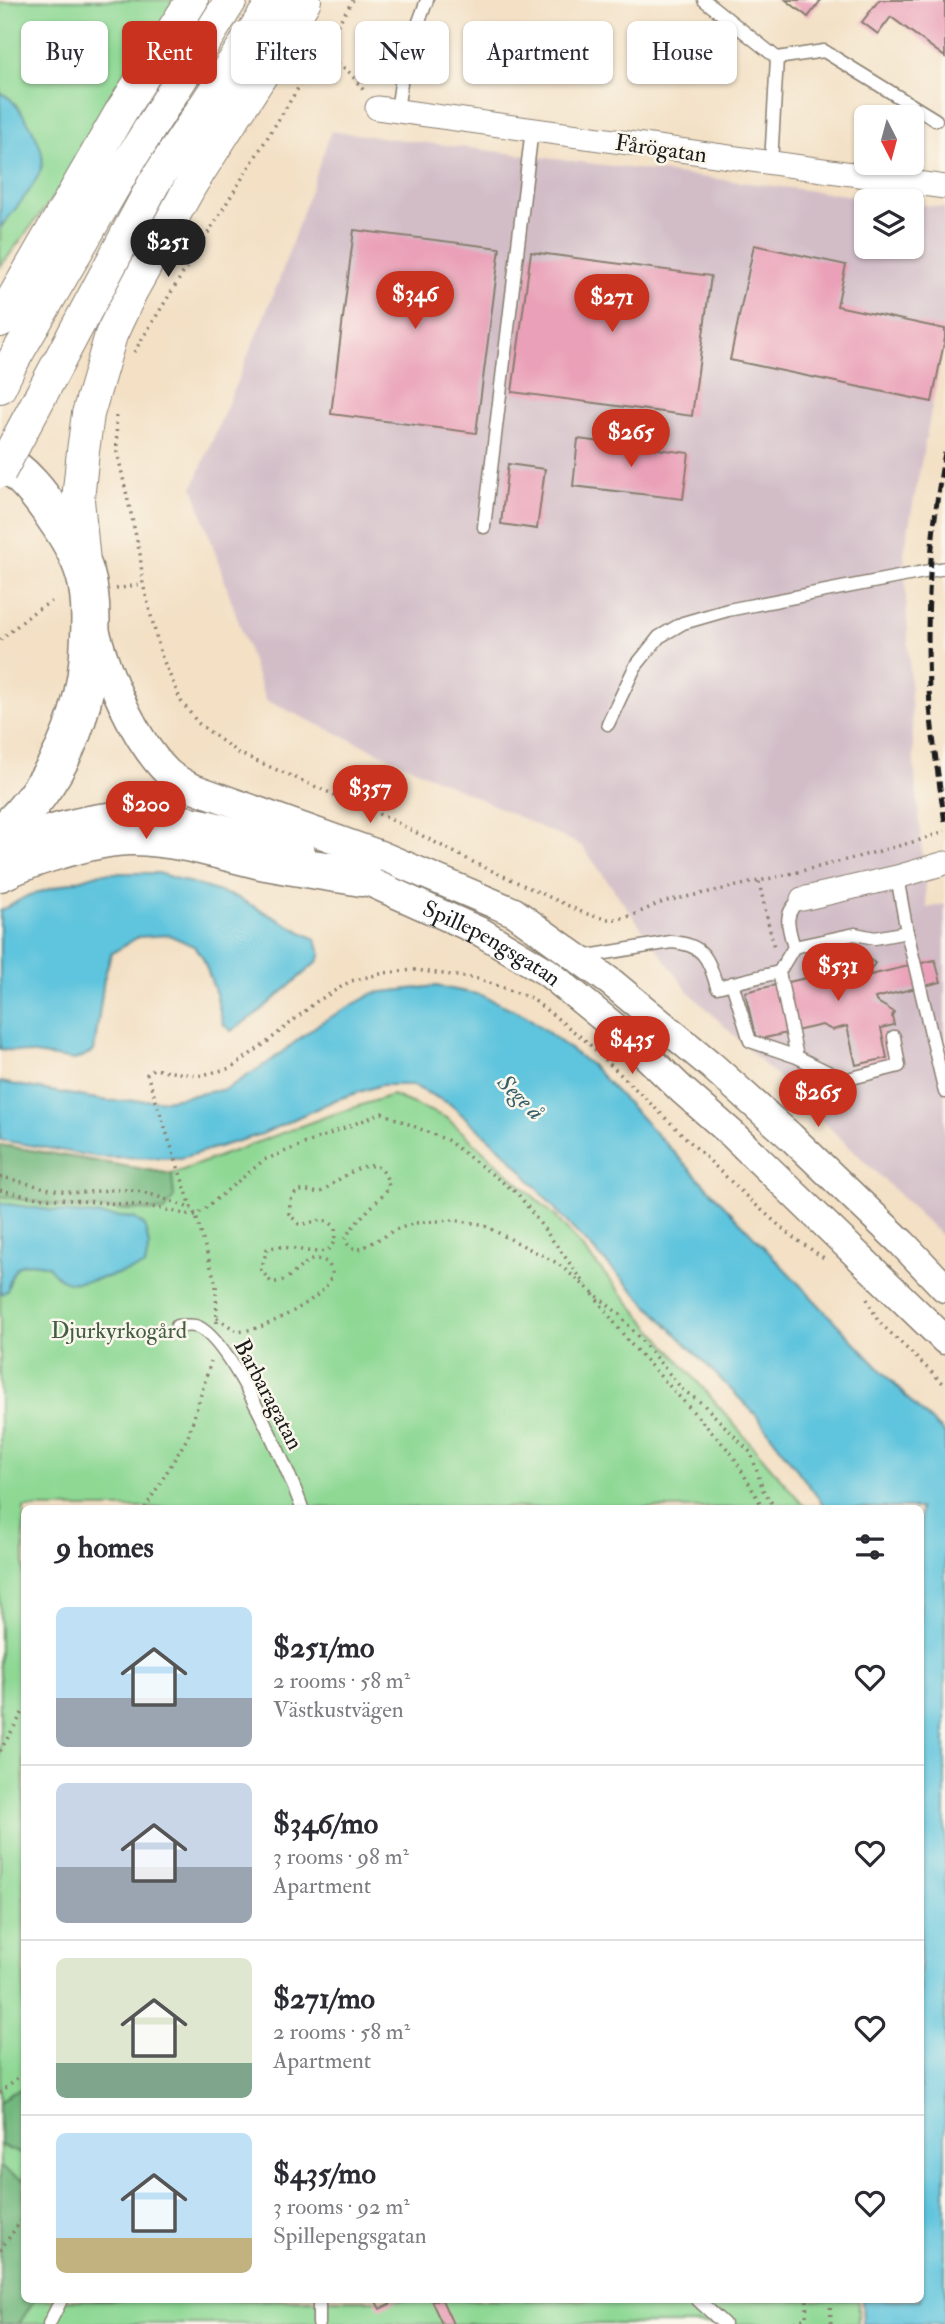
<!DOCTYPE html>
<html lang="en">
<head>
<meta charset="utf-8">
<style>
  :root { --surface:#fff; --page:#f2f2f3; --text:#2b2b33; --muted:#7c7c81; --line:#e1e1e2; --accent:#c8321e }
  body { margin:0; font-family:"IM FELL Double Pica",serif; background:var(--page); color:var(--text); height:100vh; display:flex; flex-direction:column; font-size:26px; white-space:nowrap }
  * { box-sizing:border-box; margin:0 }
  p { font-size:23px; color:var(--muted) }
  .icon { flex:none; width:38px; height:38px; fill:none; stroke:currentColor; stroke-width:2; stroke-linecap:round; stroke-linejoin:round }
  .map { position:relative; flex:1; overflow:hidden }
  .drawer { position:absolute; left:21px; top:1505px; width:903px; height:798px; display:flex; flex-direction:column; background:var(--surface); border-radius:10px; box-shadow:0 2px 5px #0004 }
  .drawer>* { flex:none }
  .guide { position:absolute; left:21px; top:21px; width:903px; height:63px; display:flex; gap:14px }
  .needle { width:46px; rotate:174deg }
  .fabs { position:absolute; left:854px; top:105px; display:grid; gap:14px }
  .fabs a { display:grid; place-items:center; width:70px; height:70px; border-radius:10px; background:var(--surface); box-shadow:0 2px 5px #0004; font-size:35px }
  .price { position:absolute; translate:-50% -60px; padding:0 16px; border-radius:24px; background:var(--accent); color:#fff; font-size:23px; line-height:46px; filter:drop-shadow(0 2px 4px #0008) }
  .price::after { content:''; position:absolute; left:50%; top:42px; width:21px; height:16px; margin-left:-10px; background:inherit; clip-path:polygon(0 0,100% 0,50% 100%) }
  .price.selected { background:#222; color:#fff }
  ul { padding:0; list-style:none }
  li { display:flex; align-items:center; gap:21px; height:175px; padding:0 35px }
  li+li { border-top:2px solid var(--line) }
  li span { display:grid; place-items:center; flex:none; width:196px; height:140px; border-radius:10px; color:#555 }
  li>.icon { margin-inline-start:auto }
  span .icon { width:84px; height:84px; fill:#fffc; stroke-width:1 }
  li b { font-size:30px }
  h2 { display:flex; justify-content:space-between; align-items:center; height:84px; padding:0 35px; font-size:30px }
  .pill { padding:0 24px; border-radius:10px; background:var(--surface); box-shadow:0 2px 5px #0004; font-size:24px; line-height:63px }
  .pill.selected { background:var(--accent); color:#fff }
  .map>svg:first-child { display:block }
</style>
</head>
<body>
<div class="map">
<svg width="945" height="2324" viewBox="0 0 945 2324">
  <rect width="100%" height="100%" fill="#fbf7ec"/>
  <filter id="ink" filterUnits="userSpaceOnUse"><feTurbulence type="fractalNoise" baseFrequency=".0143" numOctaves="2"/><feDisplacementMap in="SourceGraphic" scale="14" xChannelSelector="R" yChannelSelector="G"/><feConvolveMatrix kernelMatrix="1 2 1 2 8 2 1 2 1" color-interpolation-filters="sRGB"/></filter>
  <filter id="wash" filterUnits="userSpaceOnUse"><feTurbulence type="fractalNoise" baseFrequency=".00686" numOctaves="4" result="noise"/><feDisplacementMap in="SourceGraphic" scale="28" xChannelSelector="R" yChannelSelector="G"/><feGaussianBlur stdDeviation="1.57" result="paint"/><feColorMatrix in="noise" values="0 0 0 0 0 0 0 0 0 0 0 0 0 0 0 0 0 1.4 0 .05"/><feComposite in="paint" operator="in"/></filter>
  <g filter="url(#wash)">
    <rect width="100%" height="100%" fill="#f3e0c5"/>
    <path fill="#d2bdc7" d="M 331,131 L 894,201 L 866,201 L 866,247 L 912,247 L 912,203 L 945,208 L 945,338 L 904,552 L 914,763 L 927,908 L 945,904 L 945,1239 L 687,990 L 582,846 L 265,700 L 193,487 L 278,283 Z"/>
    <path fill="#8ed894" stroke="#557a58" stroke-width="2" d="M 25,0 L 204,0 L 0,267 L 0,228 L 32,185 L 2,93 L 0,93 L 0,3 Z
      M 392,1095 L 447,1118 L 554,1215 L 806,1508 L 24,1508 L 24,2300 L 858,2300 L 858,2324 L 0,2324 L 0,1145 L 172,1174 L 325,1117 Z"/>
    <path fill="#72b87e" stroke="#476a4d" stroke-width="2" d="M 0,1145 L 172,1174 L 174,1197 L 165,1211 L 72,1208 L 0,1196 Z
      M 24,2089 L 24,2156 L 0,2145 L 0,2103 L 11,2092 Z
      M 0,2167 L 24,2181 L 24,2300 L 34,2300 L 19,2324 L 0,2324 Z"/>
    <path fill="#5fc4dd" stroke="#3e707c" stroke-width="2" d="M 0,93 C 12,97 19,109 26,119 C 33,130 45,151 42,165 C 38,185 12,212 0,228 Z
      M 101,873 L 158,873 L 236,897 L 315,939 L 321,954 L 317,962 L 259,1012 L 231,1031 L 223,1024 L 216,994 L 203,958 L 194,946 L 169,935 L 138,937 L 111,954 L 104,979 L 94,1051 L 75,1060 L 0,1049 L 0,911 L 27,896 Z
      M 436,986 L 481,995 L 525,1015 L 591,1065 L 913,1404 L 945,1434 L 945,2324 L 863,2324 L 862,2300 L 920,2300 L 920,1508 L 826,1508 L 755,1414 L 572,1228 L 509,1156 L 450,1104 L 412,1085 L 381,1085 L 335,1100 L 262,1134 L 181,1158 L 99,1157 L 0,1140 L 0,1082 L 108,1101 L 165,1100 L 226,1089 L 269,1062 L 320,1023 L 374,993 Z
      M 0,1203 L 71,1213 L 134,1218 L 145,1226 L 149,1246 L 145,1266 C 128,1271 86,1285 69,1282 C 60,1281 53,1273 48,1266 C 20,1259 14,1263 7,1291 L 0,1294 Z"/>
    <g id="blocks">
      <path fill="#eaa0b8" d="M 786,0 L 821,0 L 808,17 Z
        M 879,0 L 945,0 L 945,57 L 891,17 L 878,34 L 862,22 Z
        M 354,230 L 500,248 L 476,433 L 331,414 Z
        M 754,245 L 846,265 L 837,306 L 945,329 L 945,338 L 932,402 L 730,360 Z
        M 531,252 L 711,276 L 692,416 L 512,392 Z
        M 578,439 L 689,453 L 683,499 L 573,486 Z
        M 508,464 L 545,469 L 537,529 L 501,524 Z
        M 864,956 L 875,963 L 869,972 L 870,975 L 935,960 L 941,982 L 875,998 L 876,1001 L 894,1012 L 892,1016 L 894,1025 L 881,1028 L 887,1058 L 856,1065 L 847,1026 L 832,1030 L 822,1025 L 756,1040 L 745,992 L 810,977 L 816,968 Z
        M 375,2300 L 398,2300 L 380,2309 Z
        M 431,2300 L 442,2300 L 453,2324 L 442,2324 Z"/>
    </g>
  </g>
  <g filter="url(#ink)">
    <use href="#blocks" fill-opacity="0" stroke="#887e70" stroke-width="2"/>
    <g fill="none" stroke-linecap="round" stroke-linejoin="round">
      <defs>
        <path id="service" d="M 704,0 L 777,58 L 824,51 L 936,120
          M 397,111 L 404,62 L 427,0
          M 771,163 L 777,58
          M 484,527 L 532,129
          M 608,724 L 635,667 L 659,637 L 683,623 L 728,610 L 945,568
          M 897,877 L 907,932 L 945,1092
          M 802,899 C 782,912 788,927 794,947 L 855,934 L 875,938 L 907,932
          M 582,957 L 671,942 C 704,944 708,958 717,987 L 779,972 L 794,947
          M 779,972 L 797,1057
          M 732,983 L 750,1041 L 797,1057 L 844,1080 L 899,1066 L 894,1037
          M 177,1326 C 183,1326 193,1324 198,1327 C 232,1342 289,1471 302,1508
          M 698,2300 L 724,2324
          M 49,2324 L 61,2300
          M 319,2324 L 319,2300"/>
        <path id="minor" d="M 377,108 L 945,187
          M 802,899 L 897,877 L 945,863"/>
        <g id="tertiary">
          <path d="M 95,630 C 108,676 133,738 167,772 C 173,778 182,782 190,787 L 380,855 L 514,912 L 612,983 L 712,1066 L 790,1136 L 902,1243 L 945,1288"/>
          <path d="M 0,847 C 34,834 72,821 109,817 C 174,809 241,832 302,855"/>
          <path id="s1" d="M 343,870 L 481,932 L 547,972 L 628,1038 L 682,1090 L 731,1133 L 945,1340"/>
        </g>
        <path id="secondary" d="M 154,183 L 274,0
          M 0,321 L 120,113 L 192,0
          M 0,387 L 10,366 L 126,166 L 231,0
          M 84,562 L 78,500 L 83,451 L 88,414 L 111,335 L 131,292 L 192,183 L 271,60 L 305,0"/>
        <path id="trunk" d="M 0,460 C 23,472 41,496 55,517 C 67,534 79,554 85,574 C 91,593 91,617 90,637 C 88,716 59,782 0,836
          M 0,872 C 32,856 99,835 134,836 C 178,837 219,850 261,860 C 294,867 328,871 362,877"/>
      </defs>
      <use href="#service" stroke="#887e70" stroke-width="15"/>
      <use href="#minor" stroke="#887e70" stroke-width="25"/>
      <use href="#tertiary" stroke="#887e70" stroke-width="31"/>
      <use href="#secondary" stroke="#887e70" stroke-width="34"/>
      <use href="#trunk" stroke="#887e70" stroke-width="41"/>
      <path stroke="#887e70" stroke-width="3.5" stroke-dasharray="2 5" stroke-linecap="butt" d="M 321,50 L 350,73 L 365,92
        M 134,352 L 353,0
        M 116,416 L 117,451 L 140,554 L 143,584 L 161,655 L 181,701 L 198,723 L 238,753 L 388,818 L 471,861 L 584,913 C 594,916 605,920 615,919 C 634,918 652,904 671,900 C 755,883 838,863 920,840 L 945,831
        M 116,589 L 143,584
        M 0,640 L 35,611 L 54,600
        M 759,882 L 774,948
        M 0,1177 C 23,1181 46,1190 69,1192 C 89,1194 109,1188 129,1190 C 150,1192 172,1202 192,1209
        M 0,1190 L 32,1197 L 147,1206 L 196,1216 L 264,1160 L 382,1113 L 447,1140 L 518,1194 L 586,1285
        M 593,1294 L 628,1341 L 732,1454 L 763,1508
        M 867,1299 L 878,1321 L 945,1385
        M 217,1318 L 238,1332 C 247,1330 257,1329 265,1325 C 282,1318 331,1294 332,1273 C 332,1271 329,1264 328,1263 C 303,1248 297,1284 271,1282 L 261,1270 L 267,1249 C 292,1239 338,1273 335,1227 C 321,1214 316,1224 299,1224 L 289,1214 C 291,1190 296,1188 319,1193 C 339,1181 381,1142 389,1187 C 378,1203 349,1225 345,1241 L 351,1248 L 361,1249 L 395,1230 L 415,1223 L 450,1220 L 481,1224 L 557,1263 L 619,1314 L 683,1390 L 703,1404 L 751,1453 L 763,1490 L 775,1508
        M 217,1323 L 216,1284 L 196,1216 L 192,1209 L 147,1074 L 153,1069 L 198,1076 L 231,1068 L 266,1043 L 316,1002 L 351,981 L 384,973 L 415,970 L 479,979 L 531,998 L 586,1041 L 748,1198 L 791,1236 L 824,1258
        M 145,1508 L 188,1437 L 211,1361
        M 0,1751 L 24,1710
        M 0,2093 L 24,2072
        M 0,2250 L 24,2217
        M 830,2300 L 831,2324
        M 788,2324 L 806,2318 L 807,2300"/>
      <use href="#service" stroke="#fff" stroke-width="12"/>
      <use href="#minor" stroke="#fff" stroke-width="23"/>
      <use href="#tertiary" stroke="#fff" stroke-width="28"/>
      <use href="#secondary" stroke="#fff" stroke-width="32"/>
      <use href="#trunk" stroke="#fff" stroke-width="38"/>
      <path stroke="#1c1c1c" stroke-width="5" stroke-dasharray="10 5" stroke-linecap="butt" d="M 945,453 C 930,529 926,611 929,689 C 931,734 939,779 945,823"/>
      <defs>
        <path id="secondary-bridge" d="M 0,472 L 154,183"/>
      </defs>
      <use href="#secondary-bridge" stroke="#887e70" stroke-width="34" stroke-linecap="butt"/>
      <use href="#secondary-bridge" stroke="#fff" stroke-width="32"/>
    </g>
  </g>
  <g text-anchor="middle" stroke-width="5" stroke-linejoin="round" paint-order="stroke">
    <g font-size="23" fill="#1c1c1c" stroke="#fbf7ec">
      <text transform="translate(661 148) rotate(8)" y="8">Fårögatan</text>
      <text dy="8" stroke="none"><textPath href="#s1" startOffset="166">Spillepengsgatan</textPath></text>
      <text transform="translate(269 1394) rotate(62)" y="8">Barbaragatan</text>
    </g>
    <g font-size="23" fill="#445e46" stroke="#fbf7ec">
      <text x="119" y="1338">Djurkyrkogård</text>
    </g>
    <g font-size="24" font-style="italic" fill="#375f69" stroke="#fbf7ec">
      <text transform="translate(521 1097) rotate(44)" y="8">Sege å</text>
    </g>
  </g>
</svg>
<div class="fabs">
<a><svg class="needle" viewBox="-14 -14 28 28"><path d="M0-13l5 13h-10z" fill="#e53935"/><path d="M0 13l5-13h-10z" fill="#7c7c81"/></svg></a>
<a><svg class="icon" aria-label="layers" viewBox="0 0 24 24"><path d="M12 4l9 5-9 5-9-5zM3 14l9 5 9-5"/></svg></a>
</div>
<b class="price selected" style="left:168px;top:279px">$251</b>
<b class="price" style="left:415px;top:331px">$346</b>
<b class="price" style="left:612px;top:334px">$271</b>
<b class="price" style="left:631px;top:469px">$265</b>
<b class="price" style="left:370px;top:825px">$357</b>
<b class="price" style="left:146px;top:841px">$200</b>
<b class="price" style="left:838px;top:1003px">$531</b>
<b class="price" style="left:632px;top:1076px">$435</b>
<b class="price" style="left:818px;top:1129px">$265</b>
<div class="guide">
<a class="pill">Buy</a>
<a class="pill selected">Rent</a>
<a class="pill">Filters</a>
<a class="pill">New</a>
<a class="pill">Apartment</a>
<a class="pill">House</a>
</div>
<section class="drawer">
<h2>9 homes<svg class="icon" aria-label="filters" viewBox="0 0 24 24"><path d="M4 7h16M4 17h16"/><circle cx="9" cy="7" r="2"/><circle cx="15" cy="17" r="2"/></svg></h2>
<ul>
<li><span style="background:linear-gradient(#bfe0f5 65%,#9aa5b1 0)"><svg class="icon" aria-label="home" viewBox="0 0 24 24"><path d="M3 11l9-7 9 7M6 9v11h12V9"/></svg></span><div><b>$251/mo</b><p>2 rooms · 58 m²</p><p>Västkustvägen</p></div><svg class="icon" aria-label="heart" viewBox="0 0 24 24"><path d="M12 20l-8-8c-3-5 5-10 8-4 3-6 11-1 8 4z"/></svg></li>
<li><span style="background:linear-gradient(#c9d6e8 60%,#9aa5b1 0)"><svg class="icon" aria-label="home" viewBox="0 0 24 24"><path d="M3 11l9-7 9 7M6 9v11h12V9"/></svg></span><div><b>$346/mo</b><p>3 rooms · 98 m²</p><p>Apartment</p></div><svg class="icon" aria-label="heart" viewBox="0 0 24 24"><path d="M12 20l-8-8c-3-5 5-10 8-4 3-6 11-1 8 4z"/></svg></li>
<li><span style="background:linear-gradient(#dfe7d0 75%,#7fa58c 0)"><svg class="icon" aria-label="home" viewBox="0 0 24 24"><path d="M3 11l9-7 9 7M6 9v11h12V9"/></svg></span><div><b>$271/mo</b><p>2 rooms · 58 m²</p><p>Apartment</p></div><svg class="icon" aria-label="heart" viewBox="0 0 24 24"><path d="M12 20l-8-8c-3-5 5-10 8-4 3-6 11-1 8 4z"/></svg></li>
<li><span style="background:linear-gradient(#bfe0f5 75%,#c2b280 0)"><svg class="icon" aria-label="home" viewBox="0 0 24 24"><path d="M3 11l9-7 9 7M6 9v11h12V9"/></svg></span><div><b>$435/mo</b><p>3 rooms · 92 m²</p><p>Spillepengsgatan</p></div><svg class="icon" aria-label="heart" viewBox="0 0 24 24"><path d="M12 20l-8-8c-3-5 5-10 8-4 3-6 11-1 8 4z"/></svg></li>
</ul>
</section>
</div>
</body>
</html>
